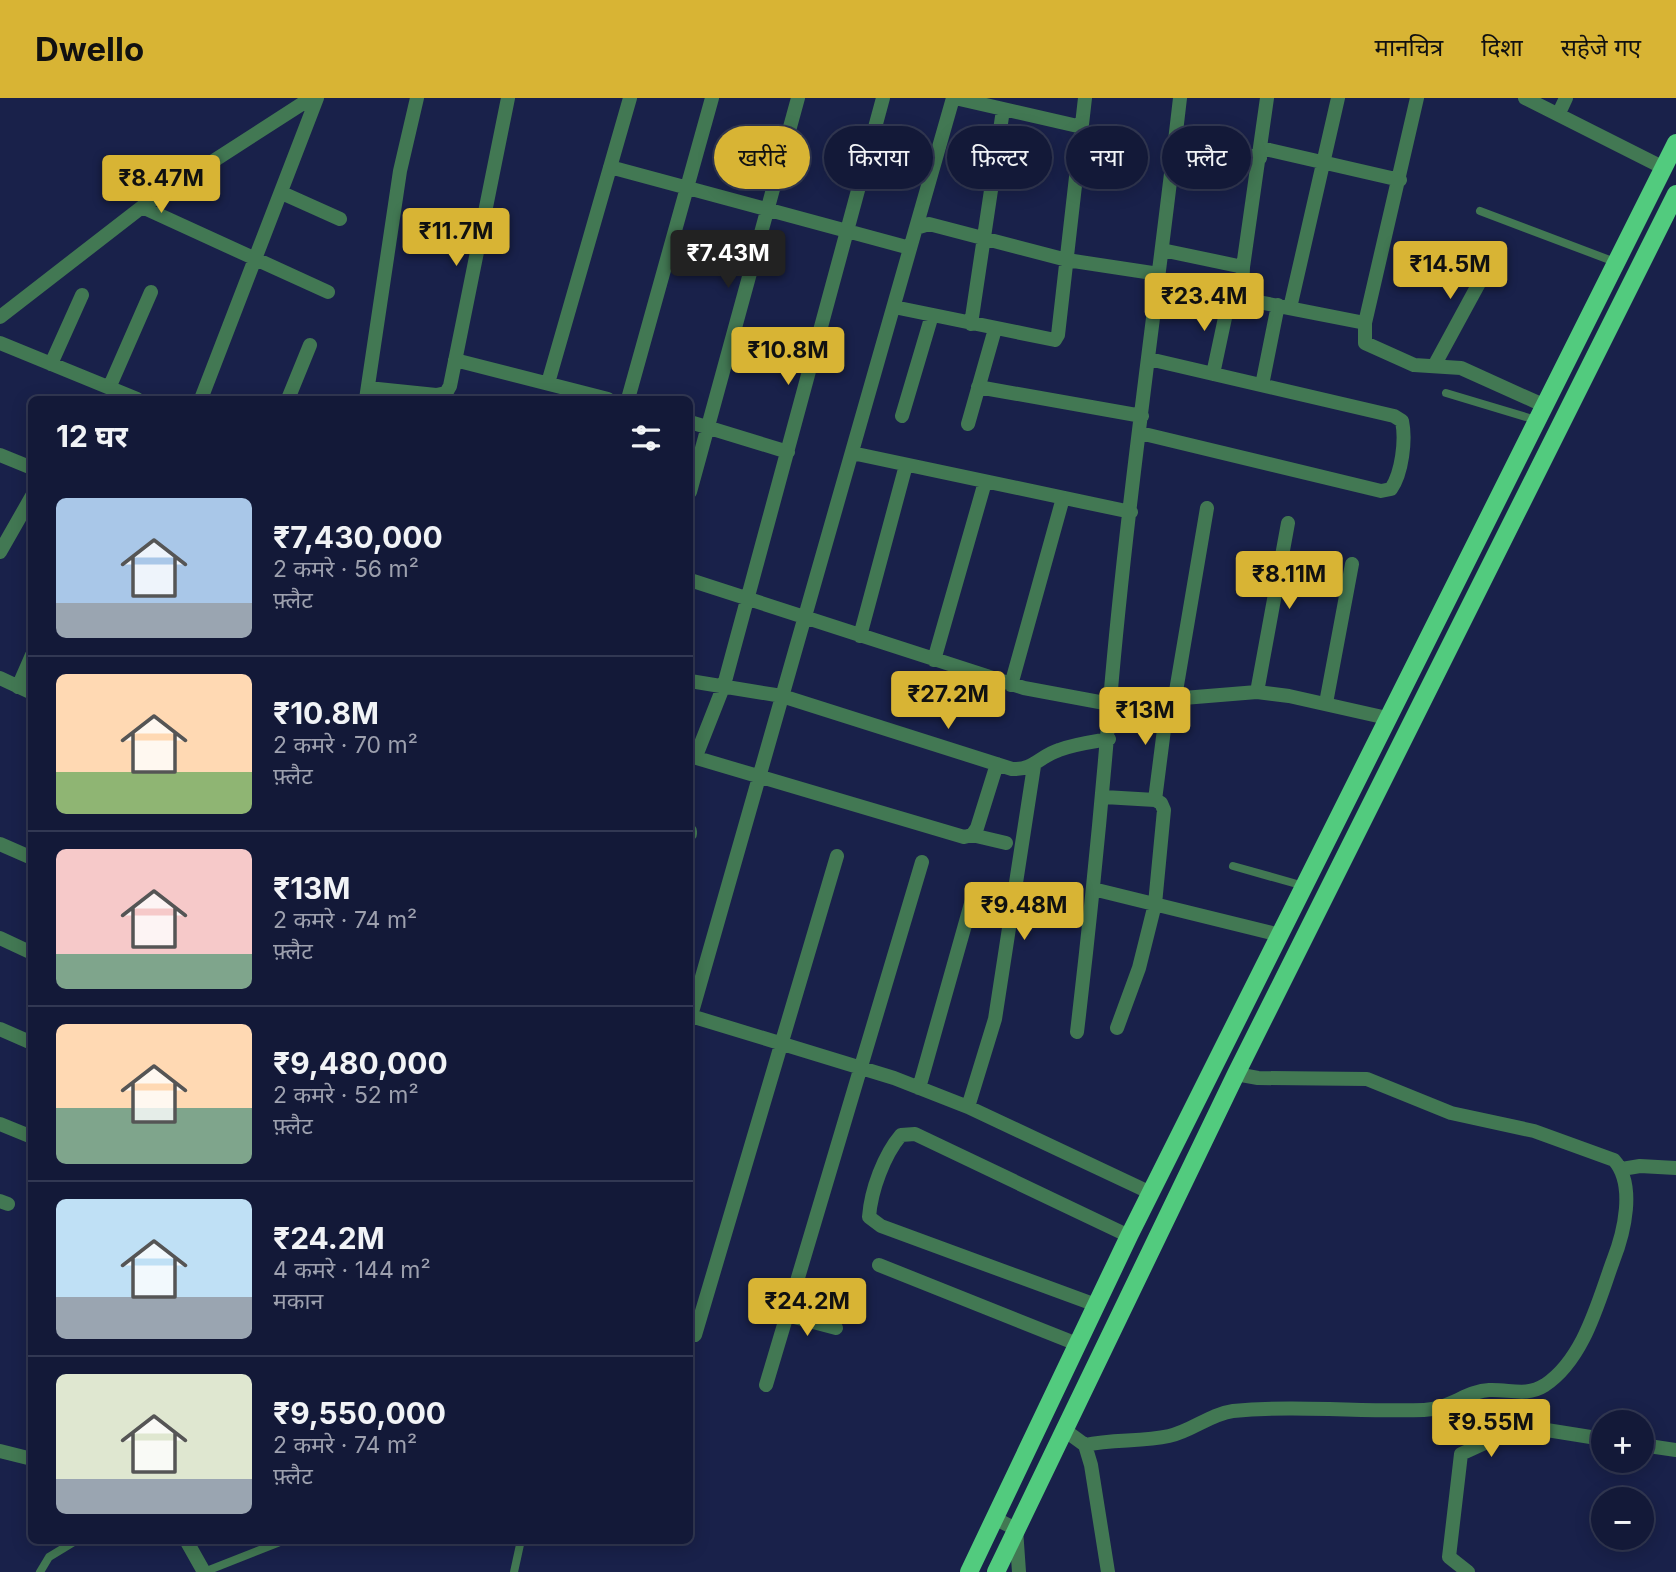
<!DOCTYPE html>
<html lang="hi">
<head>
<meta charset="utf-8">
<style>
  :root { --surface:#131938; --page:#1c2240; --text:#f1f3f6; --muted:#9da0ae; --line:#323853; --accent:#d8b434 }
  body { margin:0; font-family:Inter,"Noto Sans Devanagari",sans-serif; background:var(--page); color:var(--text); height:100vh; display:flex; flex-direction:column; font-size:26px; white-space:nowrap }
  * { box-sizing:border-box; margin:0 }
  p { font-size:23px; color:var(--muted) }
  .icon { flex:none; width:38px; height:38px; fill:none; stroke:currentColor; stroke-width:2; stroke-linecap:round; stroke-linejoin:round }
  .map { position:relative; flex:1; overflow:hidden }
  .side { position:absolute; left:28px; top:298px; width:665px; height:1148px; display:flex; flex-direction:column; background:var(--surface); border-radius:10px; box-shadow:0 4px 18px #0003,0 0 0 2px var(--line) }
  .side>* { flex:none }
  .hud { position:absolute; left:714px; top:28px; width:665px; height:63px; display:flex; gap:14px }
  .buttons { position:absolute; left:1591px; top:1312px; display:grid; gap:14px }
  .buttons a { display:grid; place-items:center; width:63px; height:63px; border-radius:50%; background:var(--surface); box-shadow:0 4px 18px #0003,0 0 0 2px var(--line); font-size:35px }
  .price { position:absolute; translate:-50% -60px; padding:0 16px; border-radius:7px; background:var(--accent); color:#111; font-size:23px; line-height:46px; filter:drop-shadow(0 2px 4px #0008) }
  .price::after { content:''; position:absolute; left:50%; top:42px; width:21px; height:16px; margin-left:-10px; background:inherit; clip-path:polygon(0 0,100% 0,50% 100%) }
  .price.selected { background:#222; color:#fff }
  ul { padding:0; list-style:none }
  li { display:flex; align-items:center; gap:21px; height:175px; padding:0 28px }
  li+li { border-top:2px solid var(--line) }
  li span { display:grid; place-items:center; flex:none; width:196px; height:140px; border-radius:10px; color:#555 }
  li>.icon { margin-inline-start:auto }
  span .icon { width:84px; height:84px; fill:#fffc; stroke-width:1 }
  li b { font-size:30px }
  h2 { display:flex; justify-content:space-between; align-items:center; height:84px; padding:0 28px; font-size:30px }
  .chip { padding:0 24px; border-radius:32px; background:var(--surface); box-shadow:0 4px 18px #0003,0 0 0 2px var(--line); font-size:24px; line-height:63px }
  .chip.selected { background:var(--accent); color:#111 }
  header { display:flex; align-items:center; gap:42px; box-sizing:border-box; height:98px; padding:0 35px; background:var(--accent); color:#111 }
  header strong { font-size:33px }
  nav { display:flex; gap:38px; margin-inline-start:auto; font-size:24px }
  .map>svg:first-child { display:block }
</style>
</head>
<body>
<header>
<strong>Dwello</strong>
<nav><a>मानचित्र</a><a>दिशा</a><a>सहेजे गए</a></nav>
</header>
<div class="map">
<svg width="1676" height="1474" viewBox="0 0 1676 1474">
  <rect width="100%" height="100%" fill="#19214a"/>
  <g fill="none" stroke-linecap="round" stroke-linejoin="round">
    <path stroke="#427853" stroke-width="8" d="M 1480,113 L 1615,164
      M 1446,295 L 1536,322
      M 1233,768 L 1304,788
      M 40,1474 L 49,1459 L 77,1442
      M 204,1474 L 285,1442
      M 514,1474 L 521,1442"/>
    <path stroke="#427853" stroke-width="14" d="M 955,0 L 1082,29
      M 1267,0 L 1243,169 L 1242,198 L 1248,202 L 1365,225
      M 1417,0 L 1365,225 L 1365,245 L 1414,267 L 1461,270 L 1543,307
      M 1525,0 L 1664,70
      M 1559,15 L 1566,0
      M 1175,42 L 1260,60
      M 1261,50 L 1400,82
      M 610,69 L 910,150
      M 282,95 L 340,121
      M 142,109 L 328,194
      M 916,130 L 929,126 L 1067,162 L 1159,176
      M 1162,152 L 1243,169
      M 894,209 L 1055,242 L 1058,237 L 1085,0
      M 1290,210 L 1338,0
      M 0,219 L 142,109 L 311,0
      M 971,226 L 1003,12
      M 0,245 L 137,301
      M 455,262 L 608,301
      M 51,266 L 82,197
      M 1434,268 L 1496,154
      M 1213,276 L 1229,201
      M 548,285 L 630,0
      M 1262,287 L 1278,207
      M 978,289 L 1142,318
      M 109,290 L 151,194
      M 368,290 L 436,297 L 446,295 L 450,288 L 508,0
      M 201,301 L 317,0
      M 288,301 L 310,247
      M 366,301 L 400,73 L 417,0
      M 628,301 L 712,0
      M 902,318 L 932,217
      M 690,324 L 788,354
      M 968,326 L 995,231
      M 1140,335 L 1381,393 L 1391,391 C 1402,375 1406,342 1402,323 L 1394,318 L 1149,261
      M 852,355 L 1131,414
      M 0,357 L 32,370
      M 690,394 L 798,0
      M 0,454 L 32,398
      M 690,482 L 1024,590 L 1110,606 L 1257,594 L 1289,598 L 1387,620
      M 860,538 L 906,367
      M 934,562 L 985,384
      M 0,580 L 32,595
      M 690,583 L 782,598 L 1012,671 C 1034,672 1040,658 1059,652 C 1075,646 1092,644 1109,641
      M 1011,587 L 1063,400
      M 18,589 L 32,557
      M 1257,594 L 1288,425
      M 1175,599 L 1207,410
      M 1326,605 L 1352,466
      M 690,658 L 964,739 L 972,737 L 977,730 L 997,666
      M 696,658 L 724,587 L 883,0
      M 1104,699 L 1155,702 L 1161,705 L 1164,712 L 1155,806 L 1139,870 L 1117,930
      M 1155,702 L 1168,600
      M 690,736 L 690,733
      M 972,737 L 1006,745
      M 0,746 L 32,760
      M 1093,791 L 1280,837
      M 0,840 L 32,855
      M 691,918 L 894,980 L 968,1009 L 1151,1095
      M 690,921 L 953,0
      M 0,931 L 32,945
      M 1077,934 C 1090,824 1101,714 1110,603 C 1127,402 1157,201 1180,0
      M 919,990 L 974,795
      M 968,1009 L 995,921 L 1034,668
      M 0,1026 L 32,1039
      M 1622,1071 L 1640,1068 L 1676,1070
      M 0,1103 L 8,1106
      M 879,1167 L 1077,1246
      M 1096,1207 L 881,1128 L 869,1119 C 871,1092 884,1057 901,1037 L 915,1036 L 1129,1138
      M 787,1217 L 836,1230
      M 695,1237 L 837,758
      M 766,1287 L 922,764
      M 1063,1331 L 1085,1347 L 1091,1367 L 1108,1474
      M 1085,1347 C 1113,1341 1142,1344 1169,1338 C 1192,1333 1210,1316 1233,1313 C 1297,1307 1360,1314 1424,1312 C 1449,1311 1467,1293 1489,1292 C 1510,1291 1526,1299 1545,1287 C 1584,1261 1598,1204 1613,1163 C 1624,1135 1636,1087 1614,1062 L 1534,1033 L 1451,1015 L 1367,981 L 1258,980 L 1236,976
      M 1642,1347 L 1676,1352
      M 1468,1474 L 1449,1459 L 1461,1356 L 1522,1328 L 1603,1341"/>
    <path stroke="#427853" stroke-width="14" d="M 0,1353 L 32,1361
      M 994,1420 L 1016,1431 L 1019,1474
      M 186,1442 L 204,1474"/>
    <path stroke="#52cb7e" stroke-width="18" d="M 969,1474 L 1129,1138 L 1676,45
      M 996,1474 L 1236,976 L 1676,96"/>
  </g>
</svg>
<div class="buttons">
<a>+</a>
<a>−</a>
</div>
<b class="price" style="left:161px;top:117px">₹8.47M</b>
<b class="price" style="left:456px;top:170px">₹11.7M</b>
<b class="price selected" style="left:728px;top:192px">₹7.43M</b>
<b class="price" style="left:1450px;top:203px">₹14.5M</b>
<b class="price" style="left:1204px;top:235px">₹23.4M</b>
<b class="price" style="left:788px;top:289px">₹10.8M</b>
<b class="price" style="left:1289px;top:513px">₹8.11M</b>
<b class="price" style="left:948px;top:633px">₹27.2M</b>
<b class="price" style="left:1145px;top:649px">₹13M</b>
<b class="price" style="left:1024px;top:844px">₹9.48M</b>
<b class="price" style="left:807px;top:1240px">₹24.2M</b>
<b class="price" style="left:1491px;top:1361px">₹9.55M</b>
<div class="hud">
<a class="chip selected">खरीदें</a>
<a class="chip">किराया</a>
<a class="chip">फ़िल्टर</a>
<a class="chip">नया</a>
<a class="chip">फ़्लैट</a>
</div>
<section class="side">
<h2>12 घर<svg class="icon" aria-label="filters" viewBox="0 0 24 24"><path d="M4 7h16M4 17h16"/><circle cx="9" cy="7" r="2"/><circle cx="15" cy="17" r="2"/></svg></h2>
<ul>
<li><span style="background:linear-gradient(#a9c7e8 75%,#9aa5b1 0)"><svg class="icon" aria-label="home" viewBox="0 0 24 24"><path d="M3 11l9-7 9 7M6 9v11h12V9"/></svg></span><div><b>₹7,430,000</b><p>2 कमरे · 56 m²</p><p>फ़्लैट</p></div></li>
<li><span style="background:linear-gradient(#ffd9b3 70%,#8fb573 0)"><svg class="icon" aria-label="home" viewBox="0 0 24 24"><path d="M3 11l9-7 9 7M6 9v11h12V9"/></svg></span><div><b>₹10.8M</b><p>2 कमरे · 70 m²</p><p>फ़्लैट</p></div></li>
<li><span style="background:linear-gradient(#f6c9c9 75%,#7fa58c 0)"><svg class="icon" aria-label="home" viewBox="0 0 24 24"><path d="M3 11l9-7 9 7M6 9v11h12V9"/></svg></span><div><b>₹13M</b><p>2 कमरे · 74 m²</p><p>फ़्लैट</p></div></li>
<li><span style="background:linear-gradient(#ffd9b3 60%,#7fa58c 0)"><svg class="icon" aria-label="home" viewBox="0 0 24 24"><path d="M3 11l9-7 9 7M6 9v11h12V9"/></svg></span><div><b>₹9,480,000</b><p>2 कमरे · 52 m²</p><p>फ़्लैट</p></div></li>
<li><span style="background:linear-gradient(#bfe0f5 70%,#9aa5b1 0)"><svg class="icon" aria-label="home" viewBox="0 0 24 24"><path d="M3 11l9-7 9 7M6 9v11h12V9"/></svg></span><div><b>₹24.2M</b><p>4 कमरे · 144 m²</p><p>मकान</p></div></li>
<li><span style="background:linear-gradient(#dfe7d0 75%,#9aa5b1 0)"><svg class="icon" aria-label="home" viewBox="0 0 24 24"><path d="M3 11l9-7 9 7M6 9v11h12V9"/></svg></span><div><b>₹9,550,000</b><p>2 कमरे · 74 m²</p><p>फ़्लैट</p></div></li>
</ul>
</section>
</div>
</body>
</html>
